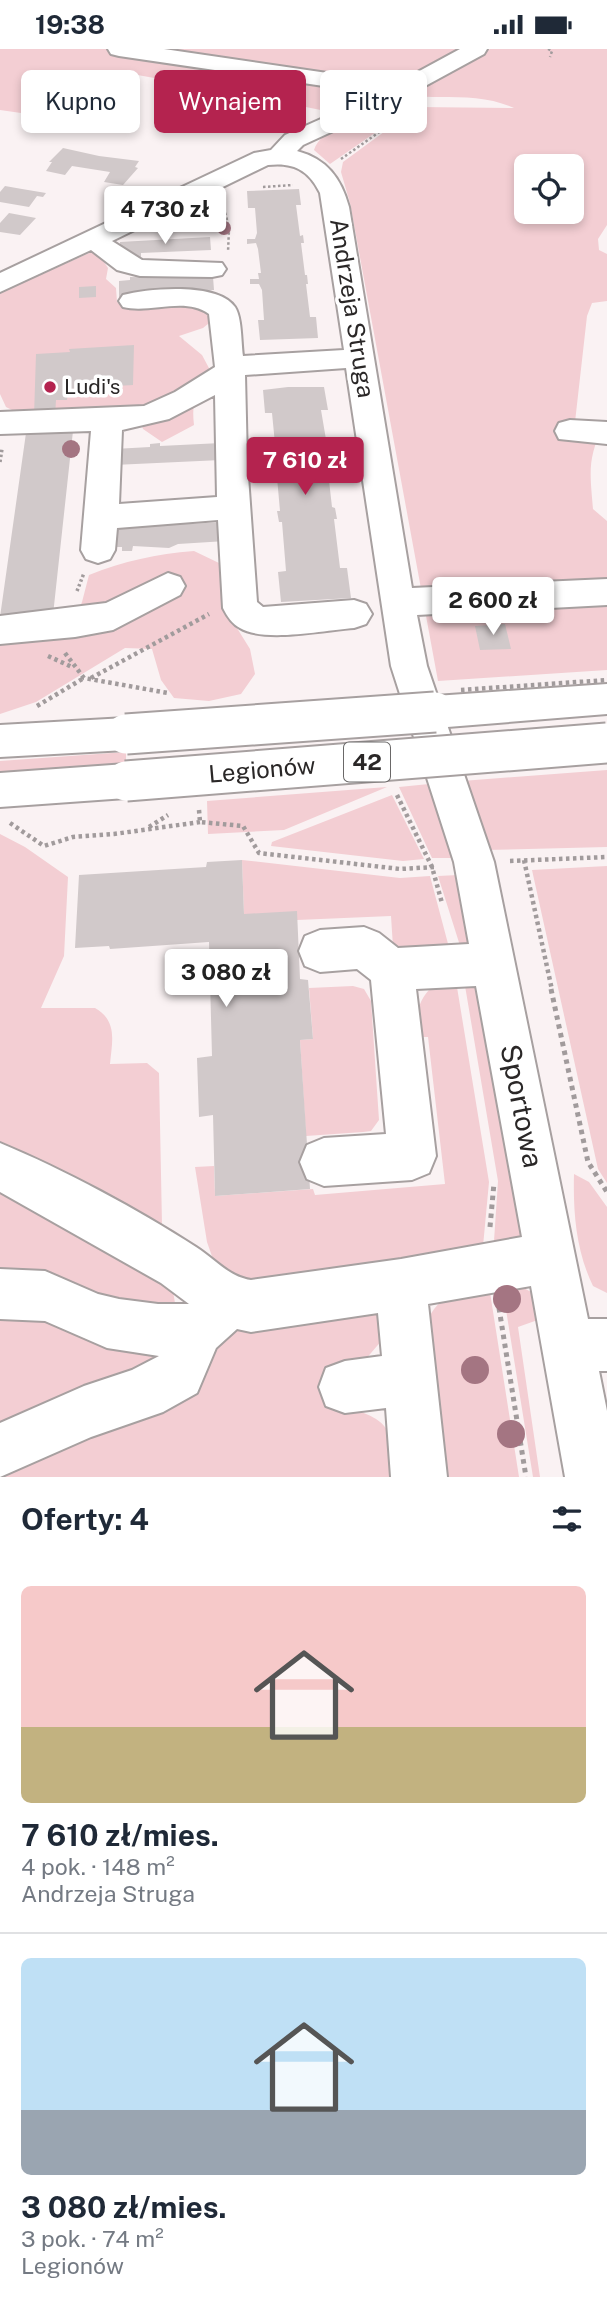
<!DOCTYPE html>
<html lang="pl">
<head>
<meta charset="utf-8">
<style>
  :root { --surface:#fff; --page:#f2f2f3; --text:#1f2937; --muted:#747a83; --line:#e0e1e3; --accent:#b4234f }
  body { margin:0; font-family:"Public Sans",sans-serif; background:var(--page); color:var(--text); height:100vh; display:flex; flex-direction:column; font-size:26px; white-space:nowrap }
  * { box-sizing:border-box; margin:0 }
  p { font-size:23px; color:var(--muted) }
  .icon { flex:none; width:38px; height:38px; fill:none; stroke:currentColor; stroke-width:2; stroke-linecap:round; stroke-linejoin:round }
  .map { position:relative; height:1428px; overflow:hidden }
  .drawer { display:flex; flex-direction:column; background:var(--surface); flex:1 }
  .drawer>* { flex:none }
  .top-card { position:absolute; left:21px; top:21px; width:565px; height:63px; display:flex; gap:14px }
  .controls { position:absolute; left:514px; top:105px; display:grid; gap:14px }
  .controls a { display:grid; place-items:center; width:70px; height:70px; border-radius:10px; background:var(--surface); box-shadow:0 4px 10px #0003; font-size:35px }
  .price { position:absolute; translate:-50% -60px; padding:0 16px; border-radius:7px; background:#fff; color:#222; font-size:23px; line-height:46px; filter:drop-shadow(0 2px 4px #0008) }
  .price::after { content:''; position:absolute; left:50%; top:42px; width:21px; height:16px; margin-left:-10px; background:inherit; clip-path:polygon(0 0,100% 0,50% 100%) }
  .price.selected { background:var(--accent); color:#fff }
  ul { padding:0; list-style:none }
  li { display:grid; align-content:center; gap:14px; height:371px; padding:0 21px }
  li+li { border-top:2px solid var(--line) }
  li span { display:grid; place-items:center; height:217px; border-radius:10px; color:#555 }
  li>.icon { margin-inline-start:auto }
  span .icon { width:126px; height:126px; fill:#fffc; stroke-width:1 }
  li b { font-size:30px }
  h2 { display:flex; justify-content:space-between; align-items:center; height:84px; padding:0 21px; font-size:30px }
  .tag { padding:0 24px; border-radius:10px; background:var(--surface); box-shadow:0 4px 10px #0003; font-size:24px; line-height:63px }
  .tag.selected { background:var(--accent); color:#fff }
  .status { display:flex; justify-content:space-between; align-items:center; height:49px; padding:0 35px; background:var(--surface); direction:ltr }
  .status svg { height:19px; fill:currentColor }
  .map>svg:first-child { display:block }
</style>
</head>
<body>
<div class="status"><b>19:38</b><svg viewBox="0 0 49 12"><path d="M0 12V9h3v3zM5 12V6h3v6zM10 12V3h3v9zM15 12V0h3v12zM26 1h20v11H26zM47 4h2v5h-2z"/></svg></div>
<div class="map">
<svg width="607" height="1428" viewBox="0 0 607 1428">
  <rect width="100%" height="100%" fill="#faf2f3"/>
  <path fill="#f3ced3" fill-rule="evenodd" d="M 0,0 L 459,0 L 403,32 L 335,64 L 238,44 L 132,25 L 91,74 L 0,61 Z
    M 490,0 L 607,0 L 607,176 L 598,190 L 599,201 L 607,205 L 607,252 L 592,254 L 587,267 L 575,373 L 604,376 C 587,409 590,424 593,460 L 607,472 L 607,621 L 438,632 L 350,154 L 341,123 L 343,113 L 418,58 L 514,59 C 480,43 439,50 402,47 ZM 527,117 L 572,117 L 572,163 L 527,163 Z
    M 379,59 L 395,70 L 330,115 L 314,101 C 321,79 360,69 379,59 Z
    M 96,201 L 108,219 L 106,230 L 116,239 L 117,253 L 135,260 L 192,257 L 219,266 L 203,279 L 179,287 L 202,306 L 210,321 C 197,341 191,351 194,376 L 162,393 L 143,380 L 139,368 L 26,368 L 6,358 L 0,345 L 0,244 Z
    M 194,502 L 219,514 L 232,571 L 250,600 L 255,625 L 241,645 L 209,652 L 174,649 L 161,631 L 152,600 L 125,599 L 36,653 L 0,665 L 0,593 L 73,572 L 82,553 L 89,526 C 124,512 156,505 194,502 Z
    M 126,703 L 126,714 L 0,723 L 0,712 Z
    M 607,721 L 607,798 L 485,801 L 462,732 Z
    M 429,735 L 453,809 L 432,809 L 399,738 Z
    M 387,738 L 284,781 L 208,785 L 207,752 Z
    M 392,746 L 424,810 L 403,812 L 271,797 L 272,793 Z
    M 0,785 L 25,798 L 68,828 L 64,907 L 41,959 L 95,959 C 118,972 112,993 110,1015 L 147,1014 L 159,1024 L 162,1176 L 179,1278 L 377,1255 L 383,1290 L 365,1311 L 346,1359 C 394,1370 390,1385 402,1428 L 0,1428 Z
    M 242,811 L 400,829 L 430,827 L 451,906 L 430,907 L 393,898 L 391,867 L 297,871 L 244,865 Z
    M 607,817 L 607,1134 L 598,1120 L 532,821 Z
    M 458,826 L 471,895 L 462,903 L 438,827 Z
    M 463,925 L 474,925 L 522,1190 L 493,1207 L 498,1132 Z
    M 455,926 L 489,1133 L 482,1208 L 256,1244 L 214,1213 L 207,1193 L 195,1118 L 214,1117 L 215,1147 L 313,1140 L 315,1146 L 445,1135 L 428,988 L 412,988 C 418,956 421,937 455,926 Z
    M 353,937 L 364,940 L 371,952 L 379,1071 L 371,1082 L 363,1083 L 306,1087 L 300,991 L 313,990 L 309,939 Z
    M 574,1125 L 589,1133 L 607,1158 L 607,1244 L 593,1237 C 576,1202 573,1164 574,1125 Z
    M 516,1235 L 537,1246 L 546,1268 L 518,1278 L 540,1428 L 533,1428 L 502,1236 Z
    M 489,1237 L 519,1428 L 437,1428 L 427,1274 C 438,1243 461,1245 489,1237 Z"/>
  <path fill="#d1c9ca" d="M 210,51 L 253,58 L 242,76 L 198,69 Z
    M 63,99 L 99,107 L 139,112 L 135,118 L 138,119 L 123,136 L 104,133 L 110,123 L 72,117 L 65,126 L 46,122 L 52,113 L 49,113 Z
    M 5,137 L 22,140 L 46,144 L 43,148 L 37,147 L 29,158 L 0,153 L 0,143 Z
    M 299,140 L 301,156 L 296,156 L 300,187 L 303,186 L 304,194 L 301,194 L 305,226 L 307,226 L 308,235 L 306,235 L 310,268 L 316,268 L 318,289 L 260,291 L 258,271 L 264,271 L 262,241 L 259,235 L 250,235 L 250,230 L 259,230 L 258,224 L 261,224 L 258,200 L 256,194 L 247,195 L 247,190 L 255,190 L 257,184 L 255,159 L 248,159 L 247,142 Z
    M 9,164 L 36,169 L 20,186 L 0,183 L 0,174 Z
    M 210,188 L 211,201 L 141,204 L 141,208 L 120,205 L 120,193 Z
    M 181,225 L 190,225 L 190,229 L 213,228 L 214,241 L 119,248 L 119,232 L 130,231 L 130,228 L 181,229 Z
    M 96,237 L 96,248 L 79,249 L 79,238 Z
    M 134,296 L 133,336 L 68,340 L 67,351 L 56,351 L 55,367 L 34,367 L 36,305 L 70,303 L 69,300 Z
    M 288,338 L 324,338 L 328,361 L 321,361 L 330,414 L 327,414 L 332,458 L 335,459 L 337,470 L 334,470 L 340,519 L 347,519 L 351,549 L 281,553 L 278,523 L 286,522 L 282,473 L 279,473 L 277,462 L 280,462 L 276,417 L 273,417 L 272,405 L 276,405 L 272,364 L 265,364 L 263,341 Z
    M 73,382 L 53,566 L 0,568 L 26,384 Z
    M 160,394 L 160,397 L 221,394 L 221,411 L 114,416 L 114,400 L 150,398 L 150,395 Z
    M 187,471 L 187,475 L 225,473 L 226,492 L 178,495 L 169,499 L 133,497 L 132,502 L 122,502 L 122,498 L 112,498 L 112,479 L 177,475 L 177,472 Z
    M 505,575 L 511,600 L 480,601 L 475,577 Z
    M 242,811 L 244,865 L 297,862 L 300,930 L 308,931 L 313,990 L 300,991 L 310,1140 L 215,1147 L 213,1066 L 199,1068 L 197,1009 L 212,1007 L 209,893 L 110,900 L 109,897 L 75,899 L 79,826 L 206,818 L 207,813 Z"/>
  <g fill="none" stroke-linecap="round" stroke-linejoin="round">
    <defs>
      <path id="minor" d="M 108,0 L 164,0 L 341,26 L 369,35 L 377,45 L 460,0 L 487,0 L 484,5 L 394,54 L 303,96 L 297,102 C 327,110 341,129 349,158 L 412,539 L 607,530 L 607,556 L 417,566 L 427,617 L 494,813 L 588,1270 L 607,1270 L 607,1322 L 599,1322 L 607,1362 L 607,1428 L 565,1428 L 531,1237 L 428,1255 L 447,1428 L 391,1428 L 386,1359 L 345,1364 L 326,1357 L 319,1338 L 326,1319 L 345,1312 L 382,1307 L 378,1264 L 251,1283 L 237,1280 L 216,1299 L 197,1344 L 163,1363 L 91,1388 L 0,1428 L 0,1374 L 84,1337 L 132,1321 L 159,1307 L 107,1299 L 45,1272 L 0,1270 L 0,1220 L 45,1222 L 98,1245 L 119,1250 L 158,1255 L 189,1255 L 161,1234 L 0,1143 L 0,1094 C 65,1121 137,1160 196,1198 C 215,1210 229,1228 251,1231 L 401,1210 L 522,1188 L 476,937 L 416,940 L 436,1107 L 429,1124 L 412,1131 L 324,1137 L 307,1130 L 300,1113 L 307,1096 L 324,1089 L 386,1085 L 371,931 L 357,920 L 320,923 L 305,917 L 299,902 L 305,887 L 320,881 L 364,878 L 379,884 L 398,899 L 469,895 L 454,813 L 391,617 L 346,319 L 245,326 L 247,413 L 257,553 L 263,558 L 354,551 L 366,555 L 372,565 L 366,575 L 354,579 C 326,581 264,594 240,579 C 232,575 227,567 223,559 L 218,471 L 117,479 L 115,501 L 110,510 L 98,514 L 86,510 L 81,501 L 91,382 L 0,385 L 0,363 L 144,357 L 175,343 L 215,318 L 209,265 C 185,247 150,265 123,258 L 119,252 L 123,246 C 149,239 218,233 235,258 C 242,269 241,293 243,307 L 344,301 L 320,144 C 309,121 293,113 268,116 L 112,192 L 142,211 L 222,214 L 226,220 L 222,226 L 212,228 L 140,227 L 117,221 L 91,201 L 0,243 L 0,224 L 254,104 L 271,101 L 285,86 L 359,53 L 353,45 L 337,39 L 119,7 L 111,5 ZM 215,346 L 217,448 L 119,455 L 122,381 L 169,370 Z
        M 570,371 L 607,373 L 607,395 L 559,390 L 555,382 L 559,374 Z
        M 168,524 L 180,528 L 185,537 L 180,546 L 113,581 L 75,588 L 0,595 L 0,567 L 106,554 Z"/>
      <path id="major" d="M 607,635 L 607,665 L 435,679 L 422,674 L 416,663 L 422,652 L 435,647 Z
        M 126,669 L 139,674 L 145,685 L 139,696 L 126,701 L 0,708 L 0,676 Z
        M 126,715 L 140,720 L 145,732 L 140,744 L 126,749 L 0,758 L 0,724 Z"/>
    </defs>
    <use href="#minor" stroke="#a7a0a0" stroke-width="4"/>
    <use href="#major" stroke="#a7a0a0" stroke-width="4"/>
    <path stroke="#a19b9c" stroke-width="2.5" stroke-dasharray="2.5 2.5" stroke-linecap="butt" d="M 548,0 L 552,2 L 550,8
      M 218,40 L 272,49
      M 341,110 L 385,79
      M 263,138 L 293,136
      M 223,154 L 229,180 L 228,203"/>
    <path stroke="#a19b9c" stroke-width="3.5" stroke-dasharray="2.5 2.5" stroke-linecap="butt" d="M 0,413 L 2,400
      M 77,542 L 84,524"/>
    <path stroke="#a19b9c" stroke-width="4.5" stroke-dasharray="3.5 3.5" stroke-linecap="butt" d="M 65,604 L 84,629 L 168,644
      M 48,607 L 72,618
      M 91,629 L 209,565
      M 37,657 L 84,629
      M 397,746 L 432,818 L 442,854
      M 199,761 L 200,773 L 243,777 L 259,804 L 400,820 L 435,818
      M 10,774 L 44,797 L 73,788 L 114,785 L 200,773
      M 149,778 L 168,766
      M 524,811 L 552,941
      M 510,812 L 607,808"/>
    <path stroke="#a19b9c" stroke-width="5" stroke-dasharray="4.5 4.5" stroke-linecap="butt" d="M 551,940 L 588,1113 L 607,1143
      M 490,1178 L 494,1134
      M 499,1259 L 526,1428"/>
    <use href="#minor" fill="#fff" fill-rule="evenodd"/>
    <use href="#major" fill="#fff" fill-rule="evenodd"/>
    <defs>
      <path id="major-bridge" d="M 126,685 L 435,663
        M 126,732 L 607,694"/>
    </defs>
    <use href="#major-bridge" stroke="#a7a0a0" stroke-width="43" stroke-linecap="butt"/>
    <path stroke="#a19b9c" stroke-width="4.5" stroke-dasharray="3.5 3.5" stroke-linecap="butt" d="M 461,641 L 607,631"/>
    <use href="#major-bridge" stroke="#fff" stroke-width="39"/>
  </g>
  <g fill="#a47582">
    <circle cx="204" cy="164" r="7"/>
    <circle cx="178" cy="174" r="7"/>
    <circle cx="224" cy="179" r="7"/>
    <circle cx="71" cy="400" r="9"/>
    <circle cx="507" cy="1250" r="14"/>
    <circle cx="475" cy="1321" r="14"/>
    <circle cx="511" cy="1385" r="14"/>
  </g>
  <circle fill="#b4234f" stroke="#fff" stroke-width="2.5" cx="50" cy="338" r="7"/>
  <g text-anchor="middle" stroke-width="7" stroke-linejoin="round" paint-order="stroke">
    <g font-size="21" fill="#2a2727" stroke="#fff" text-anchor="start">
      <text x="64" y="345">Ludi's</text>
    </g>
    <rect fill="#fff" stroke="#6a6868" stroke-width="2" x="344" y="693.5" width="46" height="39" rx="5"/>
    <g font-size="23" font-weight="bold" fill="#2a2727">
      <text x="367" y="721">42</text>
    </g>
    <g font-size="24" fill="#2a2727" stroke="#fff">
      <text transform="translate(352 259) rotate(81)" y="8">Andrzeja Struga</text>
      <text transform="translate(262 721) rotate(-5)" y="8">Legionów</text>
    </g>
    <g font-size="28" fill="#2a2727" stroke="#fff">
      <text transform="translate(522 1057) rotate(79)" y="10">Sportowa</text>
    </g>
  </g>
</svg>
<div class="controls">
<a><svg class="icon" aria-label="locate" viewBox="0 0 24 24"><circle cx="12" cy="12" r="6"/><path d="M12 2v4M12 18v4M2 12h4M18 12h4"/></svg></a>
</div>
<b class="price" style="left:165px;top:197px">4 730 zł</b>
<b class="price selected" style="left:305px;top:448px">7 610 zł</b>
<b class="price" style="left:493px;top:588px">2 600 zł</b>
<b class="price" style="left:226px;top:960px">3 080 zł</b>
<div class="top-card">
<a class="tag">Kupno</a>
<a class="tag selected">Wynajem</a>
<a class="tag">Filtry</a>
</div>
</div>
<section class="drawer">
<h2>Oferty: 4<svg class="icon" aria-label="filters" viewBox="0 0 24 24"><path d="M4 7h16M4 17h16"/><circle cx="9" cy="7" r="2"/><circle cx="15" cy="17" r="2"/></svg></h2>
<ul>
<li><span style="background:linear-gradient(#f6c9c9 65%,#c2b280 0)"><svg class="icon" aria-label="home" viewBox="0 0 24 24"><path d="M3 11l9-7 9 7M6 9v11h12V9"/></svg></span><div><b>7 610 zł/mies.</b><p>4 pok. · 148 m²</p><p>Andrzeja Struga</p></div></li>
<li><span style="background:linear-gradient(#bfe0f5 70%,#9aa5b1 0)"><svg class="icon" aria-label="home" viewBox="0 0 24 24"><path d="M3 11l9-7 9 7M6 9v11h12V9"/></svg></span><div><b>3 080 zł/mies.</b><p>3 pok. · 74 m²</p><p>Legionów</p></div></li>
</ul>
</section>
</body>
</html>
